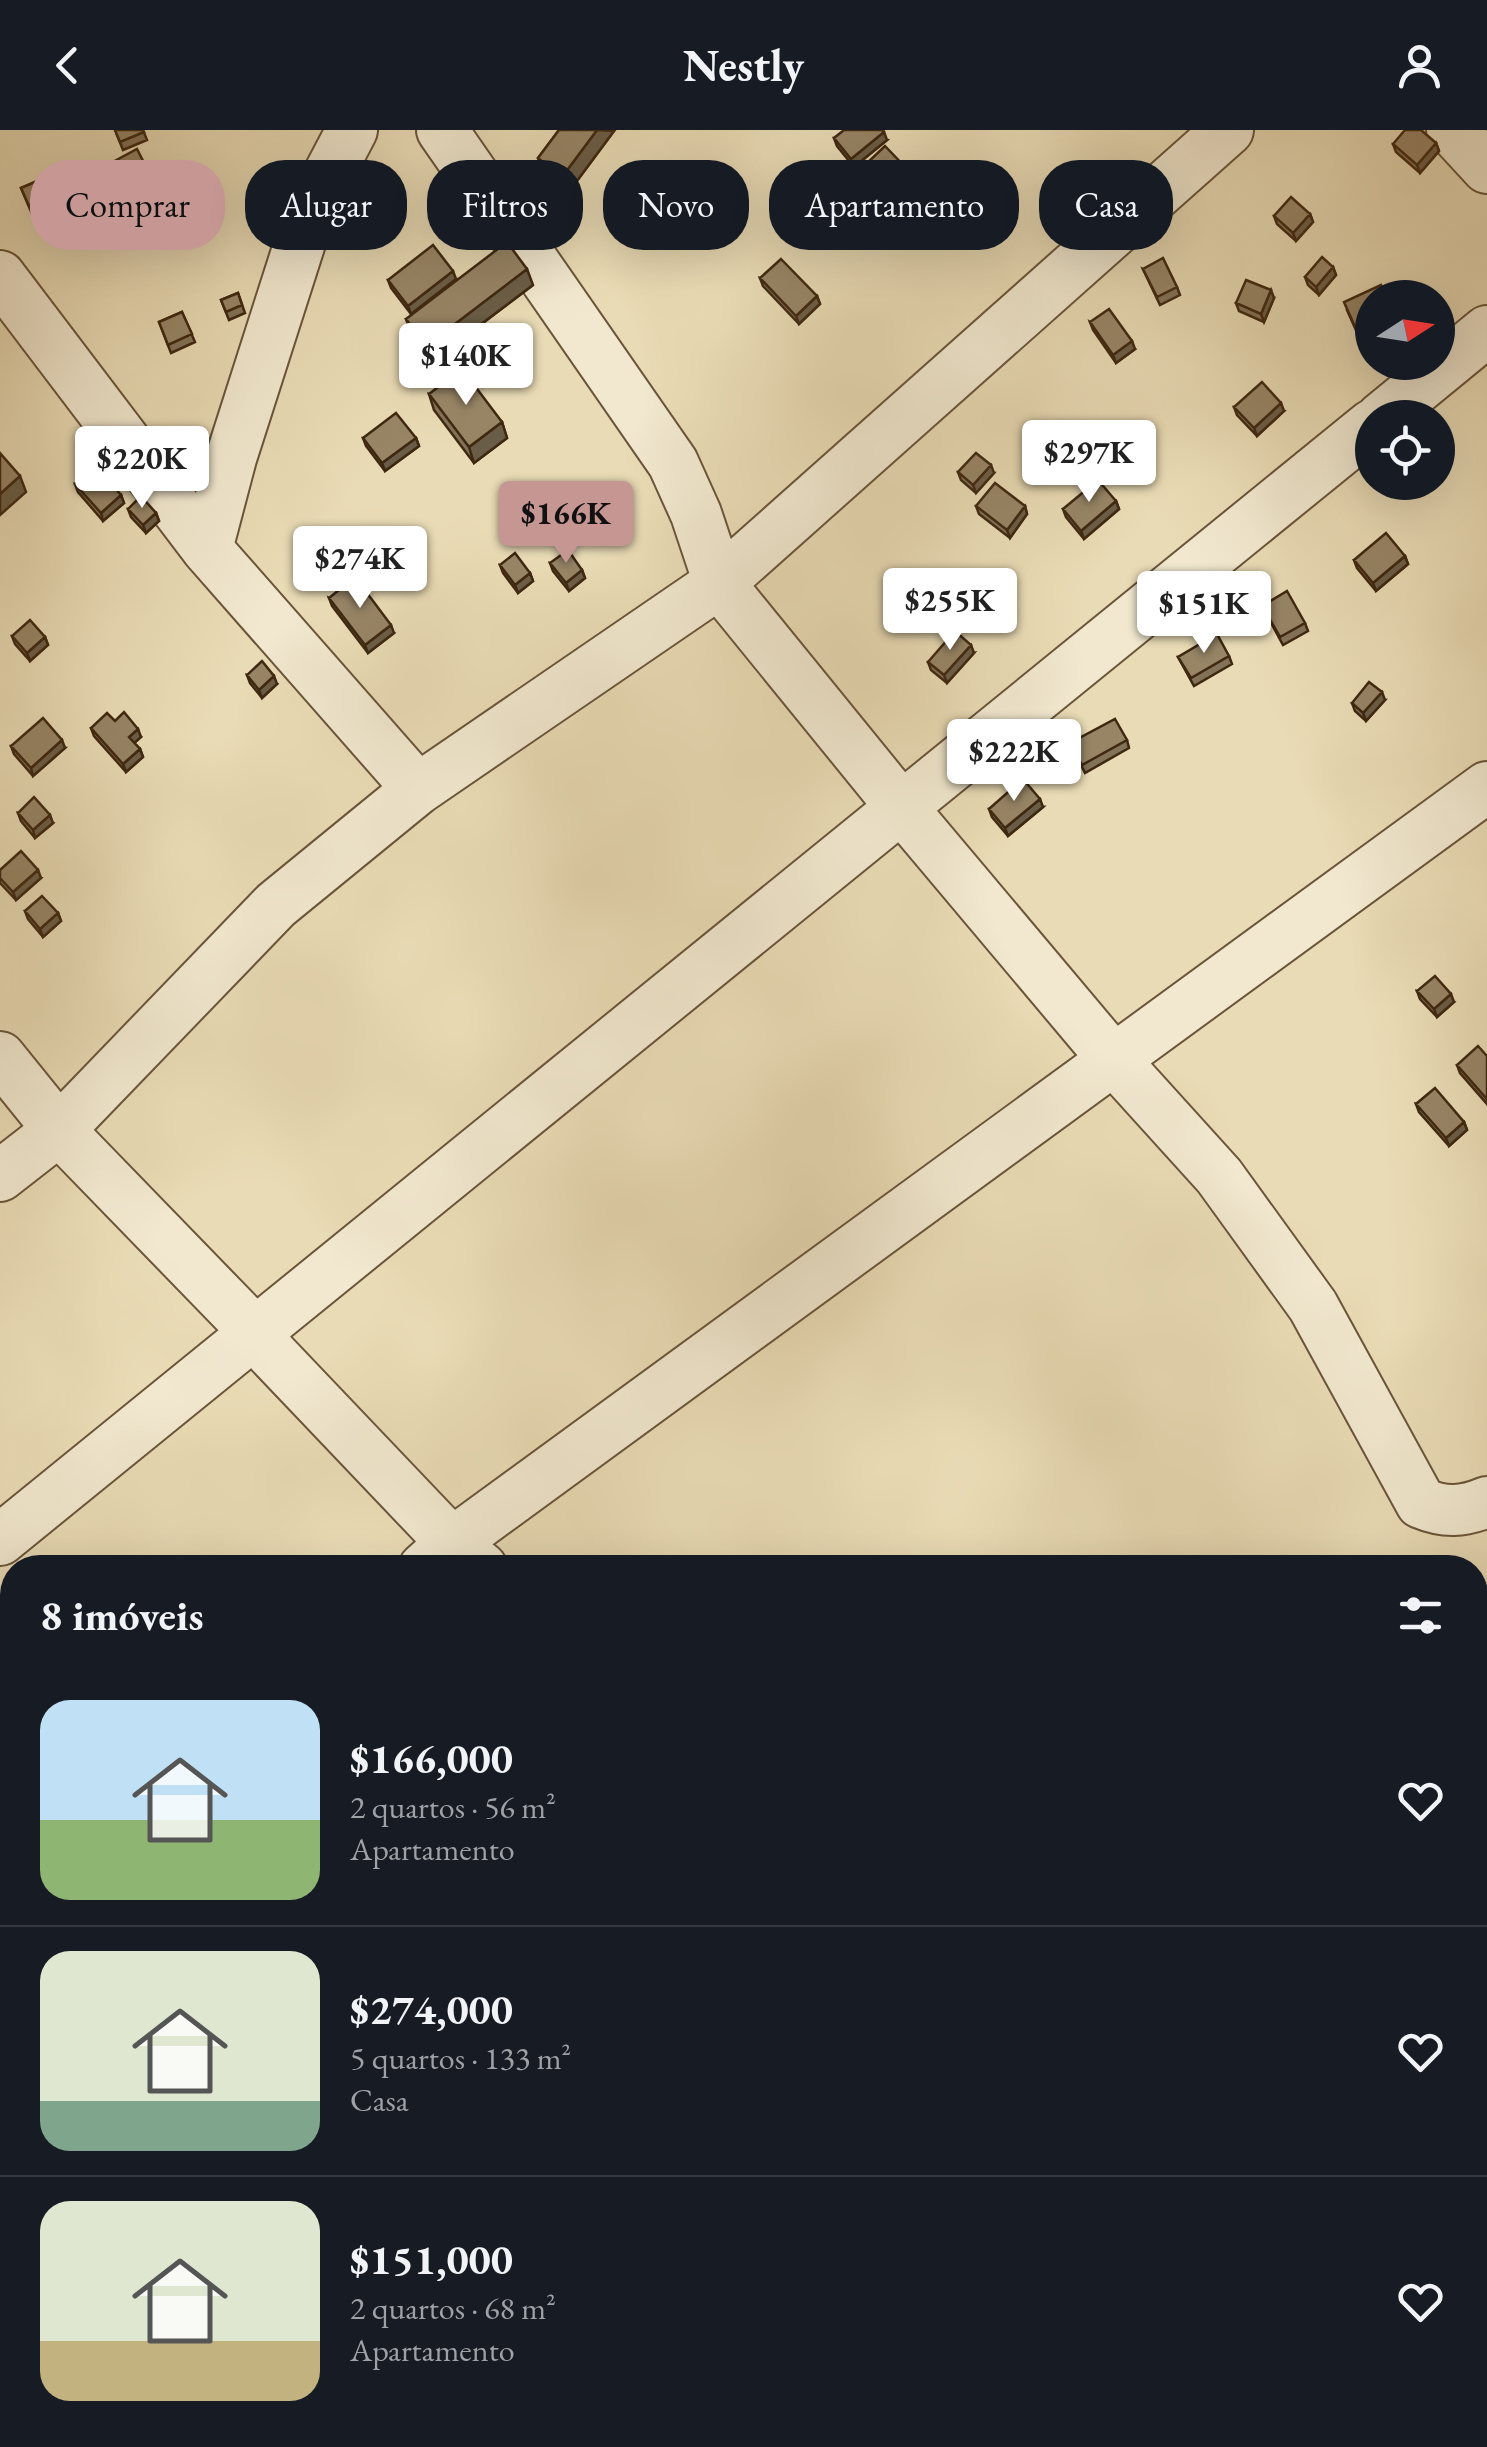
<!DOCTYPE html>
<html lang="pt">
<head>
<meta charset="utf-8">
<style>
  :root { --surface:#171b24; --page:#20242c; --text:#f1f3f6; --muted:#9ea1a6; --line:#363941; --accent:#c59692 }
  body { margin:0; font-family:"EB Garamond",serif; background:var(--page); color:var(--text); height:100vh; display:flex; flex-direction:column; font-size:38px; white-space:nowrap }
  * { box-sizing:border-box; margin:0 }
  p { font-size:32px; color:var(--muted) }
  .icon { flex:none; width:55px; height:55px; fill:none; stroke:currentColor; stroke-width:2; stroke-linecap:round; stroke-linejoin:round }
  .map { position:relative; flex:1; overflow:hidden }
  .details { position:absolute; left:0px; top:1425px; width:1488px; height:892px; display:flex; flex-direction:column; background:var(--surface); border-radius:40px 40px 0 0; box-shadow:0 10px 40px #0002 }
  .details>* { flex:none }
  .guide { position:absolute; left:30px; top:30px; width:1428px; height:90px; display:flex; gap:20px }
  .needle { width:65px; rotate:78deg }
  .buttons { position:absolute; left:1355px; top:150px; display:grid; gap:20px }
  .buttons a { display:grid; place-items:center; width:100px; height:100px; border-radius:50%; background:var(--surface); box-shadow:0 10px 40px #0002; font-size:50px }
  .price { position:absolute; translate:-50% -85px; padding:0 22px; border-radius:10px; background:#fff; color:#222; font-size:32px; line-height:65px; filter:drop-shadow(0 2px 5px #0008) }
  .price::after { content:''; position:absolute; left:50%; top:60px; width:30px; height:22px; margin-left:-15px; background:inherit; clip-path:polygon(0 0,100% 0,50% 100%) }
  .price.active { background:var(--accent); color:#111 }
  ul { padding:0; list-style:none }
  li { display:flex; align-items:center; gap:30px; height:250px; padding:0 40px }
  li+li { border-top:2px solid var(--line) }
  li span { display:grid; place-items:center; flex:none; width:280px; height:200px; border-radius:30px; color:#555 }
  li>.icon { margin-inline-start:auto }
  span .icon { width:120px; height:120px; fill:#fffc; stroke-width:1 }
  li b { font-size:42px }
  h2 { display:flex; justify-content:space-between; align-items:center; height:120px; padding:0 40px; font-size:42px }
  .chip { padding:0 35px; border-radius:40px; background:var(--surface); box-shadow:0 10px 40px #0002; font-size:35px; line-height:90px }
  .chip.active { background:var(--accent); color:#111 }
  header { display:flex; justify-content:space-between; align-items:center; height:130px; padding:0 40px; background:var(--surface); font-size:45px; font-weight:700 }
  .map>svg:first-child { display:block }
</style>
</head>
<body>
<header><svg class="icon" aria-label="back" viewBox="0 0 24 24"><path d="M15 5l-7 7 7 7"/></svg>Nestly<svg class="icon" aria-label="person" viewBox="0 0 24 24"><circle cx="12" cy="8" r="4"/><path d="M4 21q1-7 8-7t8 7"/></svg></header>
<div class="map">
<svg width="1487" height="2317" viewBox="0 0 1487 2317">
  <rect width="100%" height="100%" fill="#e9dbb5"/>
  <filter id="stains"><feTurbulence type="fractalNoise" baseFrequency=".002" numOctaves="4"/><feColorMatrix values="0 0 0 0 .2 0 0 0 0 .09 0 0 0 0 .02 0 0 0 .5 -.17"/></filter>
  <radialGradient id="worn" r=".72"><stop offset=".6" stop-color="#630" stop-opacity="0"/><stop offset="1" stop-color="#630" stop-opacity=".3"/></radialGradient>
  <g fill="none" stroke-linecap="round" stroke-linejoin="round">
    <defs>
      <path id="minor" d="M 442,0 L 673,333 L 696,384 L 719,453 L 902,678 L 1114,930 L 1219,1046 L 1313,1176 L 1421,1373 C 1445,1383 1463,1382 1487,1372
        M 1452,0 L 1487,38
        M 0,146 L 207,419 L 418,659 L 276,775 L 59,1000 L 256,1203 L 272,1224 L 452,1413 L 482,1438
        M 1381,288 L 1487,201
        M 207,419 L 231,328 L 311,78 L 352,0
        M 418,659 L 719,453 L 1228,0
        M 0,927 L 59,1000 L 0,1046
        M 0,1410 L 1372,295
        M 424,1438 L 452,1413 L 1487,657
        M 0,1793 L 12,1783
        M 1475,1960 L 1487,1957
        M 1475,2277 L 1487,2274
        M 376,2305 L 381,2317
        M 1307,2317 L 1356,2305"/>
    </defs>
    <use href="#minor" stroke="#6a553a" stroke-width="54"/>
    <use href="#minor" stroke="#f1e8cf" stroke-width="50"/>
  </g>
  <path fill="#827258" stroke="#3f2811" stroke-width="2.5" d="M 115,0 L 143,0 L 147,10 L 123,20 Z
    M 559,0 L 614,1 L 568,63 L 543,44 L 538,28 Z
    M 834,8 L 887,10 L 854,37 L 837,16 Z
    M 1436,13 L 1439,21 L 1420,43 L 1396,22 L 1393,14 Z
    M 908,46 L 870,82 L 850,60 L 847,52 Z
    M 85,47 L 162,68 L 168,84 L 115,111 L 90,63 Z
    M 35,52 L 47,79 L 32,84 L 21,58 Z
    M 1310,84 L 1313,92 L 1296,111 L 1277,94 L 1274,86 Z
    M 1333,137 L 1336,145 L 1319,165 L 1308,155 L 1305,147 Z
    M 1143,139 L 1177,157 L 1180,165 L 1160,175 Z
    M 760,148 L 817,166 L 820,174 L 799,194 L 763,156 Z
    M 456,149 L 411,184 L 391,158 L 388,150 Z
    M 533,155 L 459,211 L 461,218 L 436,237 L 412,205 L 406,189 Z
    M 238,163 L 245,183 L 229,190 L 221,170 Z
    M 1274,168 L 1264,192 L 1239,181 L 1236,173 Z
    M 1372,168 L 1372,200 L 1359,207 L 1347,180 Z
    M 182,182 L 195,212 L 171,223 L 159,192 Z
    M 1090,192 L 1135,219 L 1116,233 L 1093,200 Z
    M 429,264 L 502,292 L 507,308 L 474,333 L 434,280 Z
    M 1234,277 L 1284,281 L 1257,306 L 1237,285 Z
    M 363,308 L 416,308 L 419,316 L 385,341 L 366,316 Z
    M 958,342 L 994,343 L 976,363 L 961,350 Z
    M 75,354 L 121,365 L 124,373 L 103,391 L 78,362 Z
    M 1116,371 L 1119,379 L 1084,409 L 1066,387 L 1063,379 Z
    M 976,376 L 1025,376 L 1027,384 L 1010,408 L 979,384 Z
    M 128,379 L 156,383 L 159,391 L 146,403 L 131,387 Z
    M 1405,426 L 1408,434 L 1376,461 L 1357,438 L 1354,430 Z
    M 550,433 L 582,440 L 585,448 L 569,461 L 553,441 Z
    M 500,435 L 530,443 L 533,451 L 518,463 L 503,443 Z
    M 329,468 L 394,503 L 368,523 L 332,476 Z
    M 1262,476 L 1305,493 L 1308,501 L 1283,515 Z
    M 12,506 L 45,507 L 48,515 L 30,531 L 15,514 Z
    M 974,523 L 947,553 L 931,540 L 928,532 Z
    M 1229,526 L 1232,534 L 1194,556 L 1178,527 Z
    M 247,545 L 277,554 L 262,568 L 250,553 Z
    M 1385,570 L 1366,591 L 1355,581 L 1352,573 Z
    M 115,591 L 141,607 L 134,613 L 140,619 L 143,627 L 126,642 L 94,606 L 91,598 Z
    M 1127,610 L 1129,618 L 1085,643 L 1070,613 Z
    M 11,616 L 65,618 L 33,646 L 14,624 Z
    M 1043,677 L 1008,706 L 992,687 L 989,679 Z
    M 18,683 L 53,693 L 35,708 L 21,691 Z
    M 0,740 L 41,748 L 16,770 L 0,753 Z
    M 25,781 L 58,783 L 61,791 L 43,807 L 28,789 Z
    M 1417,861 L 1454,872 L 1437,887 L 1420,869 Z
    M 1487,926 L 1487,974 L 1460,943 L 1457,935 Z
    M 1416,974 L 1464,992 L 1467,1000 L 1449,1016 L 1419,982 Z"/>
  <path fill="#6a5d47" stroke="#3f2811" stroke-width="2.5" d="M 597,0 L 614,1 L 568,63 L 562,47 Z
    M 884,2 L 887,10 L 854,37 L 851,29 Z
    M 1436,13 L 1439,21 L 1420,43 L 1417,35 Z
    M 906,38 L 908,46 L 870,82 L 867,74 Z
    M 1310,84 L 1313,92 L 1296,111 L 1293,103 Z
    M 1333,137 L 1336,145 L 1319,165 L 1316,157 Z
    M 527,139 L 533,155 L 459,211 L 461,218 L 436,237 L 430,221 L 451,197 Z
    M 453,141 L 456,149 L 411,184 L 408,176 Z
    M 1271,160 L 1274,168 L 1264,192 L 1261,184 Z
    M 817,166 L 820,174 L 799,194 L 796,186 Z
    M 1132,211 L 1135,219 L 1116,233 L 1113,225 Z
    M 1281,273 L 1284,281 L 1257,306 L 1254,298 Z
    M 502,292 L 507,308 L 474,333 L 469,317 Z
    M 416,308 L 419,316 L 385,341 L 382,333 Z
    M 991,335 L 994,343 L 976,363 L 973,355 Z
    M 20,346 L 26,362 L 0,385 L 0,364 Z
    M 121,365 L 124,373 L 103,391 L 101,383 Z
    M 1116,371 L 1119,379 L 1084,409 L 1081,401 Z
    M 1025,376 L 1027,384 L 1010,408 L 1007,400 Z
    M 156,383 L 159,391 L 146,403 L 143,395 Z
    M 1405,426 L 1408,434 L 1376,461 L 1373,453 Z
    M 582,440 L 585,448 L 569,461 L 566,453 Z
    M 530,443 L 533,451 L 518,463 L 515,455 Z
    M 391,495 L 394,503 L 368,523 L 365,515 Z
    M 45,507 L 48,515 L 30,531 L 27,523 Z
    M 971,515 L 974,523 L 947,553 L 944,545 Z
    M 274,546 L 277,554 L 262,568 L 259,560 Z
    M 1382,562 L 1385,570 L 1366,591 L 1363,583 Z
    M 138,599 L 141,607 L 132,615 L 129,607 Z
    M 62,610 L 65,618 L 33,646 L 31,638 Z
    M 140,619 L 143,627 L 126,642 L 123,634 Z
    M 1040,669 L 1043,677 L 1008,706 L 1005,698 Z
    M 50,685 L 53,693 L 35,708 L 33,700 Z
    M 38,740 L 41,748 L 16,770 L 13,762 Z
    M 58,783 L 61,791 L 43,807 L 40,799 Z
    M 1451,864 L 1454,872 L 1437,887 L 1434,879 Z
    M 1464,992 L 1467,1000 L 1449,1016 L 1446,1008 Z"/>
  <path fill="#978566" stroke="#3f2811" stroke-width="2.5" d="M 115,0 L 143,0 L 144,2 L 120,12 Z
    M 559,0 L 597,0 L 562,47 L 538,28 Z
    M 844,0 L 882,0 L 884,2 L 851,29 L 834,8 Z
    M 1405,0 L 1421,0 L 1436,13 L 1417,35 L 1393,14 Z
    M 885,16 L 906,38 L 867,74 L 847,52 Z
    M 137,19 L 162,68 L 110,95 L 85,47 Z
    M 35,52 L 44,71 L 29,76 L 21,58 Z
    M 1291,67 L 1310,84 L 1293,103 L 1274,86 Z
    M 507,112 L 527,139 L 451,197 L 455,202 L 430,221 L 406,189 Z
    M 433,115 L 453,141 L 408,176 L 388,150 Z
    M 1322,127 L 1333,137 L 1316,157 L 1305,147 Z
    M 1163,128 L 1177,157 L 1157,167 L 1143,139 Z
    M 781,129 L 817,166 L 796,186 L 760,148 Z
    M 1246,150 L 1271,160 L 1261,184 L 1236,173 Z
    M 1381,155 L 1387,168 L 1372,168 L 1372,191 L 1356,199 L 1344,172 Z
    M 238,163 L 242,175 L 226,182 L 221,170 Z
    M 1109,179 L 1132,211 L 1113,225 L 1090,192 Z
    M 182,182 L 192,204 L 168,215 L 159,192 Z
    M 462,239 L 502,292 L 469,317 L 429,264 Z
    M 1262,252 L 1281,273 L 1254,298 L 1234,277 Z
    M 396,283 L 416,308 L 382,333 L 363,308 Z
    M 0,323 L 20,346 L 0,364 Z
    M 976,323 L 991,335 L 973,355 L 958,342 Z
    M 95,336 L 121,365 L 101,383 L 75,354 Z
    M 1098,350 L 1116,371 L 1081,401 L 1063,379 Z
    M 995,353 L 1025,376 L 1007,400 L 976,376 Z
    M 141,366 L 156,383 L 143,395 L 128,379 Z
    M 1386,403 L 1405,426 L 1373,453 L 1354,430 Z
    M 568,420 L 582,440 L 566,453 L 550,433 Z
    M 515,423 L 530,443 L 515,455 L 500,435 Z
    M 355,447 L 391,495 L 365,515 L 329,468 Z
    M 1287,461 L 1305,493 L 1280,507 L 1262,476 Z
    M 30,490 L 45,507 L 27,523 L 12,506 Z
    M 955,501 L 971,515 L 944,545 L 928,532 Z
    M 1217,504 L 1229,526 L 1191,548 L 1178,527 Z
    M 262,531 L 274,546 L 259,560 L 247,545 Z
    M 1369,552 L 1382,562 L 1363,583 L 1352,573 Z
    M 124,582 L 138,599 L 129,607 L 140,619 L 123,634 L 91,598 L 107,583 L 115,591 Z
    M 43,588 L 62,610 L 31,638 L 11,616 Z
    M 1115,589 L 1127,610 L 1082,635 L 1070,613 Z
    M 1023,649 L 1040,669 L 1005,698 L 989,679 Z
    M 34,667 L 50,685 L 33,700 L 18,683 Z
    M 21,721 L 38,740 L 13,762 L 0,748 L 0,740 Z
    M 42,766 L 58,783 L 40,799 L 25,781 Z
    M 1435,846 L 1451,864 L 1434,879 L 1417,861 Z
    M 1478,916 L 1487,926 L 1487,966 L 1486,968 L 1457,935 Z
    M 1435,958 L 1464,992 L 1446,1008 L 1416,974 Z"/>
  <rect width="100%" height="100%" filter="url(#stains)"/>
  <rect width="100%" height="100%" fill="url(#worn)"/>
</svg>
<div class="buttons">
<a><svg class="needle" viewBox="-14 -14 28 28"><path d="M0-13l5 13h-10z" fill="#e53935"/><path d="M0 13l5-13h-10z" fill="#9ea1a6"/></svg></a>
<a><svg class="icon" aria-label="locate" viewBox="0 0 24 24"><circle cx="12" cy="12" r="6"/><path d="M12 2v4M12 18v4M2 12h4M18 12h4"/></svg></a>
</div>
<b class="price" style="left:466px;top:278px">$140K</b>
<b class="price" style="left:1089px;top:375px">$297K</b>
<b class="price" style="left:142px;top:381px">$220K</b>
<b class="price active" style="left:566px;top:436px">$166K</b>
<b class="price" style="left:360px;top:481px">$274K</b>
<b class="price" style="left:950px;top:523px">$255K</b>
<b class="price" style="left:1204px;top:526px">$151K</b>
<b class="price" style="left:1014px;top:674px">$222K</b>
<div class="guide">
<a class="chip active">Comprar</a>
<a class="chip">Alugar</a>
<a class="chip">Filtros</a>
<a class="chip">Novo</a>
<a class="chip">Apartamento</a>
<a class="chip">Casa</a>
</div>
<section class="details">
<h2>8 imóveis<svg class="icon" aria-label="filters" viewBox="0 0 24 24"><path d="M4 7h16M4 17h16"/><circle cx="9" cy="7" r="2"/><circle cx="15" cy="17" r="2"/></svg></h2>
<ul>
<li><span style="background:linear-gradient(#bfe0f5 60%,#8fb573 0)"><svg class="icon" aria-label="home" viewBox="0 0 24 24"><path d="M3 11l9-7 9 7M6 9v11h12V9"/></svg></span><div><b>$166,000</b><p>2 quartos · 56 m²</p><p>Apartamento</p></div><svg class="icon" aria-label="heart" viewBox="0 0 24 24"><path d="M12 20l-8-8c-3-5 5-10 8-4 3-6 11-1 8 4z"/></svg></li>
<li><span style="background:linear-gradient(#dfe7d0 75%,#7fa58c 0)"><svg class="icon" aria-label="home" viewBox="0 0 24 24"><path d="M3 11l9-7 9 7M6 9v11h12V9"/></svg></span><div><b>$274,000</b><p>5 quartos · 133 m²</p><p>Casa</p></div><svg class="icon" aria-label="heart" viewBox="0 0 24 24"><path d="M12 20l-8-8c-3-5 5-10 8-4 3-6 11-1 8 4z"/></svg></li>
<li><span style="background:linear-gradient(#dfe7d0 70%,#c2b280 0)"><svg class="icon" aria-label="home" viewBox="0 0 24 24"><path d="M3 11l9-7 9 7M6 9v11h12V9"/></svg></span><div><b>$151,000</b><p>2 quartos · 68 m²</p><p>Apartamento</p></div><svg class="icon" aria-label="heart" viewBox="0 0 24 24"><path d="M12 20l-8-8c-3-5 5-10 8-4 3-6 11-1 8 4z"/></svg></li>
</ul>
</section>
</div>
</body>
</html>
